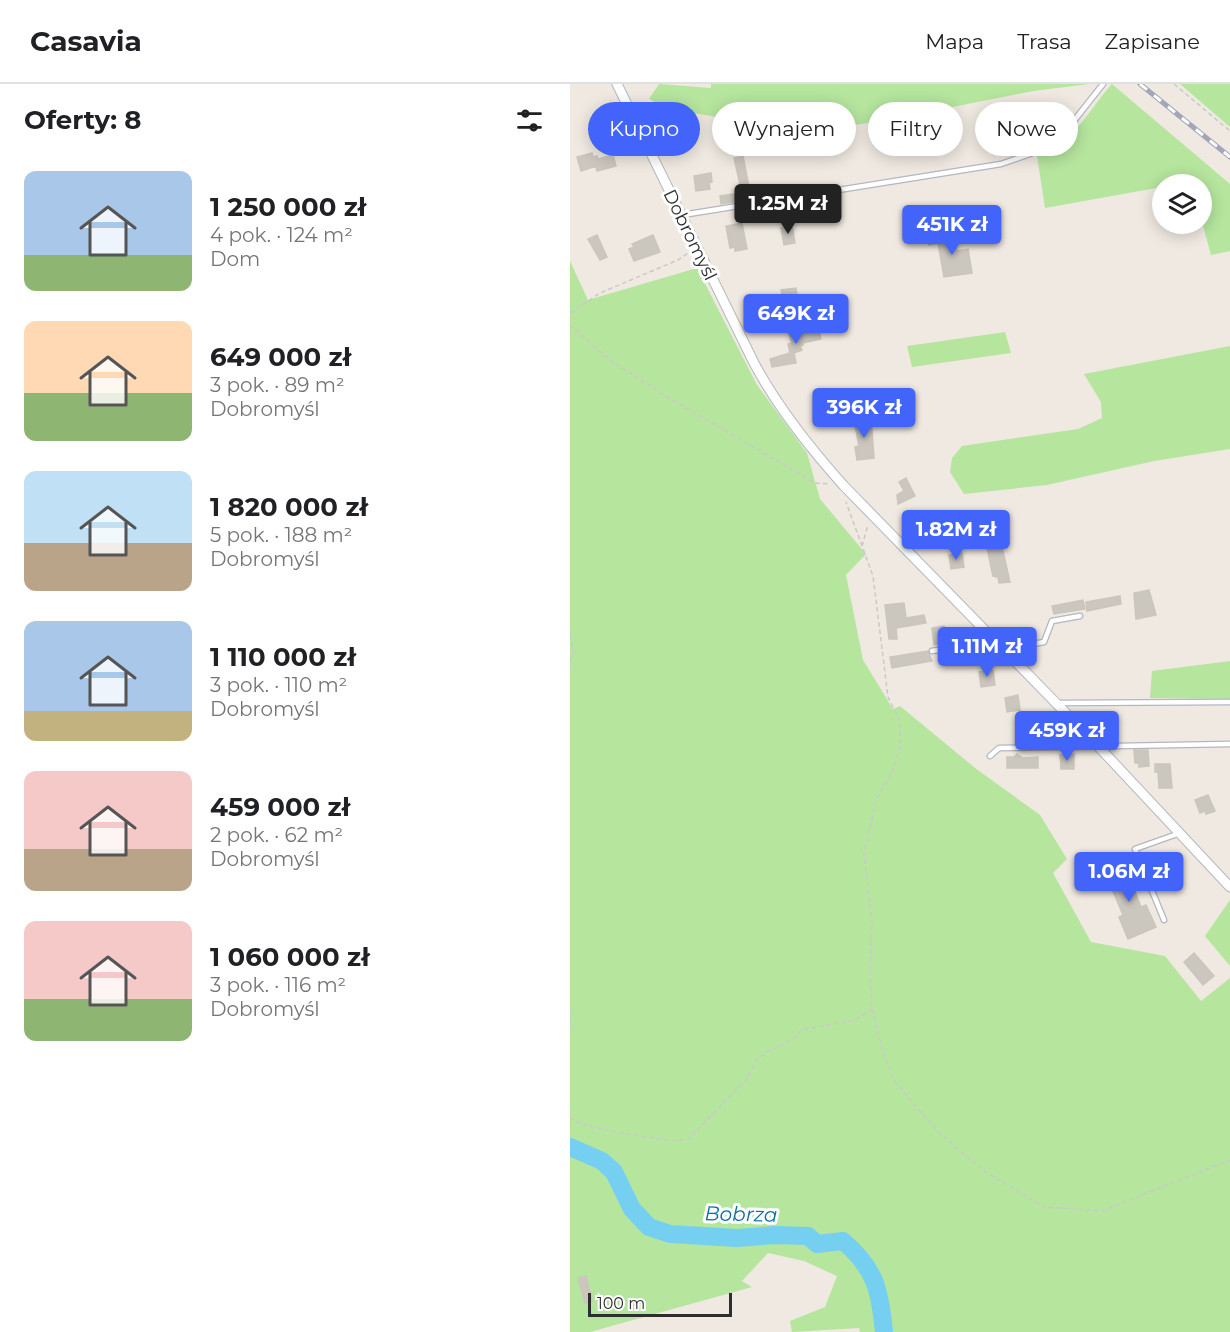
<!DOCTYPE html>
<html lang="pl">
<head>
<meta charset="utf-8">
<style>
  :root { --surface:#fff; --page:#f6f6f6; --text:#202124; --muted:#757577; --line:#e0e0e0; --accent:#4264fb }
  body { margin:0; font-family:Montserrat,sans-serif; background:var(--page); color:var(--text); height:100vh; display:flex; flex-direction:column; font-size:22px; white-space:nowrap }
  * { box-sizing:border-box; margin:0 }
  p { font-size:20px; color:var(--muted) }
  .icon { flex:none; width:33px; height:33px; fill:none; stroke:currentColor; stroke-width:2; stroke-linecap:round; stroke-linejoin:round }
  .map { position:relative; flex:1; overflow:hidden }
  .panel { display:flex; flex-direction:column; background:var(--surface); width:570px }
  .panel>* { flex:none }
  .top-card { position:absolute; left:18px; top:18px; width:552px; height:54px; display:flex; gap:12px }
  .controls { position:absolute; left:582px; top:90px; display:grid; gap:12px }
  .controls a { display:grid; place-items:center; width:60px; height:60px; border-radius:50%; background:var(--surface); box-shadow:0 3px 15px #0003; font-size:30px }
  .scale { position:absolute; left:18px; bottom:15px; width:144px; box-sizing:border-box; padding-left:6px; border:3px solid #2e2e2e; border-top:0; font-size:16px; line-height:21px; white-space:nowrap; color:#2e2e2e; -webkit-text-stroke:4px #fff; paint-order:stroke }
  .price { position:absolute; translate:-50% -51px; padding:0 14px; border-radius:6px; background:var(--accent); color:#fff; font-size:20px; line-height:39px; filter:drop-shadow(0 2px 3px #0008) }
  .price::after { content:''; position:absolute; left:50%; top:36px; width:18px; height:14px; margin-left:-9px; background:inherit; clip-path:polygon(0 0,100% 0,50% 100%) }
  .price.current { background:#222; color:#fff }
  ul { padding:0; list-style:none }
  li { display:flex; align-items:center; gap:18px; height:150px; padding:0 24px }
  li span { display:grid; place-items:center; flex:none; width:168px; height:120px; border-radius:12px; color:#555 }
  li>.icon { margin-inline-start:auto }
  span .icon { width:72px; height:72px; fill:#fffc; stroke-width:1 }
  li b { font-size:26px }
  h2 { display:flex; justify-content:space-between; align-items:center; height:72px; padding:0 24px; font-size:26px }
  .chip { padding:0 21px; border-radius:27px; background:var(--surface); box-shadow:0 3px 15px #0003; font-size:21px; line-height:54px }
  .chip.current { background:var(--accent); color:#fff }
  header { display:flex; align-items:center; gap:36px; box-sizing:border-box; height:84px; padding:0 30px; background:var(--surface); border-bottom:2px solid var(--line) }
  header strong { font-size:28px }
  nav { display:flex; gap:33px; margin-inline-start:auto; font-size:21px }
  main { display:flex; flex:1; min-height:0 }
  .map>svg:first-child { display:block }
</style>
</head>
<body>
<header>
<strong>Casavia</strong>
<nav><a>Mapa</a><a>Trasa</a><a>Zapisane</a></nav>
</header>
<main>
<section class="panel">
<h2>Oferty: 8<svg class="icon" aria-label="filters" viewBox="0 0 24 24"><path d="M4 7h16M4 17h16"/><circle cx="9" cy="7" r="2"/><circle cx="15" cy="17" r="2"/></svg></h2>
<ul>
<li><span style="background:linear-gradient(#a9c7e8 70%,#8fb573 0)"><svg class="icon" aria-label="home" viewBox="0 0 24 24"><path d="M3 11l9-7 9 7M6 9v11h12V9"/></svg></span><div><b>1 250 000 zł</b><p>4 pok. · 124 m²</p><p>Dom</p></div></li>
<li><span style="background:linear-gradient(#ffd9b3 60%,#8fb573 0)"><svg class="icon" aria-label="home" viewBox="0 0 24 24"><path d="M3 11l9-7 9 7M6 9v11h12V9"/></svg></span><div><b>649 000 zł</b><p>3 pok. · 89 m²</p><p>Dobromyśl</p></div></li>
<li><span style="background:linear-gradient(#bfe0f5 60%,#b9a48a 0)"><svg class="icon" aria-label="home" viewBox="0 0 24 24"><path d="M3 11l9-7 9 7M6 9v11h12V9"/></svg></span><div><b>1 820 000 zł</b><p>5 pok. · 188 m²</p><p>Dobromyśl</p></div></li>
<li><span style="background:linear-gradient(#a9c7e8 75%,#c2b280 0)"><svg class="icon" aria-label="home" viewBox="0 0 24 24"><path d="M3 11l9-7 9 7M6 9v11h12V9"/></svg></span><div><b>1 110 000 zł</b><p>3 pok. · 110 m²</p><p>Dobromyśl</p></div></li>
<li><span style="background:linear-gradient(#f6c9c9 65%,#b9a48a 0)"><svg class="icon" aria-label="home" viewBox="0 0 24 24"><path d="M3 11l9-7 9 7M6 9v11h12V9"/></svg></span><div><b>459 000 zł</b><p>2 pok. · 62 m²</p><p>Dobromyśl</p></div></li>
<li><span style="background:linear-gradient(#f6c9c9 65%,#8fb573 0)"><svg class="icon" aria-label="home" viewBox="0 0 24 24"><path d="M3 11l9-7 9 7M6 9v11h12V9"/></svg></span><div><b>1 060 000 zł</b><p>3 pok. · 116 m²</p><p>Dobromyśl</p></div></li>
</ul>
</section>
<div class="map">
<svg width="660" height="1248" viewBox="0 0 660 1248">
  <rect width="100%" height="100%" fill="#efe9e1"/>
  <path fill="#b6e59e" d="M 89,0 L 141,4 L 141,0 L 519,0 L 463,7 L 312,37 L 257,45 L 210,43 L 98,25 L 79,15 Z
    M 542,0 L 660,100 L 660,167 L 641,171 L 632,138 L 632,100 L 592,100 L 592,103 L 475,124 L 467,72 C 502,62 519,25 542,0 Z
    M 610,0 L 660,0 L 660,43 Z
    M 0,177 L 18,216 L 127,184 L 187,301 L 237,369 L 250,415 L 296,470 L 276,491 L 293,576 L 323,625 L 330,622 L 405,684 L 470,731 L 497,775 L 483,789 L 521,858 L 595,872 L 631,917 L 660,894 L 660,1248 L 290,1248 L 289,1244 L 222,1248 L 220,1237 L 255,1223 L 267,1192 L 234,1177 L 198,1169 L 172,1197 L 182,1203 L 20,1248 L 0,1248 Z
    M 435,248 L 441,269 L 342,283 L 337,262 Z
    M 660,262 L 660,365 L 584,377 L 477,401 L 394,410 L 380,388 L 382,374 L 392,362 L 508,345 L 532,334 L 531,318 L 514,290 Z
    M 660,577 L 660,615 L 580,614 L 582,587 Z
    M 660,816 L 660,882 L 635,852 Z"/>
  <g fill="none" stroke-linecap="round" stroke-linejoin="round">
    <path stroke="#75cff0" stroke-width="18" d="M 0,1063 L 32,1077 L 44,1088 L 62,1125 L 79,1143 L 100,1150 L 167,1154 L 206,1151 L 238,1152 L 247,1160 L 273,1157 C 306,1185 310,1207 314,1248"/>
  </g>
  <path fill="#cbc7bf" stroke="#cbc5ba" stroke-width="1.5" d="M 22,69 L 23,73 L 27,72 L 28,75 L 43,71 L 46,82 L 27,87 L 26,82 L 11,87 L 7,73 Z
    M 173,72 L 180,108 L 196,105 L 197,112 L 151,120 L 150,112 L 172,109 L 164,74 Z
    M 141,89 L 142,98 L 139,99 L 140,105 L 126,107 L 124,92 Z
    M 172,139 L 177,165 L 165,167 L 165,163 L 160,164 L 156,142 Z
    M 222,141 L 225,159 L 214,161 L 211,144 Z
    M 383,150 L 387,167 L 398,165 L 402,189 L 374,193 L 368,159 L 359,161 L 357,153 Z
    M 27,151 L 37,173 L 30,176 L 18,155 Z
    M 83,151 L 90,168 L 64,177 L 59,165 L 64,163 L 62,160 Z
    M 226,204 L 228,217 L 214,219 L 211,206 Z
    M 248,243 L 251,255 L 233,259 L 233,261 L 230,262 L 232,266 L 224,269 L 226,279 L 202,283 L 200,275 L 220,269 L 218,260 L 222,259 L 218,247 Z
    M 276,307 L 278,318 L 272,319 L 273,324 L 263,326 L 261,309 Z
    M 301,333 L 304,374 L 287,376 L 285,363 L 289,362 L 284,336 Z
    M 336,394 L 345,412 L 328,420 L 327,411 L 334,407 L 329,398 Z
    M 384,432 L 385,450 L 376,452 L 375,444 L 371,444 L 370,440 L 362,435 Z
    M 435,452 L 436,462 L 432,463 L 440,498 L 429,499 L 428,493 L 423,492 L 415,455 Z
    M 392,469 L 394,483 L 381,485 L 379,471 Z
    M 579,506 L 586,531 L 566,535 L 564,509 Z
    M 550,512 L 551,520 L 517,527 L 516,518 Z
    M 513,516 L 515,525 L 484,530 L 482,522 Z
    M 334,519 L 336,534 L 354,531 L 356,539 L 326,544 L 327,555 L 319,555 L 315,521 Z
    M 374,542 L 377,559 L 364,561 L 362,544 Z
    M 358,567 L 362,577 L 322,584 L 320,573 Z
    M 423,586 L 425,601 L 411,603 L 409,588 Z
    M 448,611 L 450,626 L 437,628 L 435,614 Z
    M 475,639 L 476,654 L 463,655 L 462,640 Z
    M 564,666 L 578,666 L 579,682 L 569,683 L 569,679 L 565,679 Z
    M 447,670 L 453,674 L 468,673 L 468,684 L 437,684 L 437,673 L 444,673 Z
    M 504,670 L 504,685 L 491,685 L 490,671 Z
    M 585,680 L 600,680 L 602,704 L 589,704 L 588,688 L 585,688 Z
    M 638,711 L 645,727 L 636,730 L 635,727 L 630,729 L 625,716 Z
    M 553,778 L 571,823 L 576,821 L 586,843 L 558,855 L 549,833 L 553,831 L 534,786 Z
    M 624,869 L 644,892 L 633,901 L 614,878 Z
    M 16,1192 L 22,1217 L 15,1219 L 8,1194 Z"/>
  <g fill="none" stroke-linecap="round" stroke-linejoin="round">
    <defs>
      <path id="service" d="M 43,53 L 33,49 L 28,51 L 27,60 L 34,65 L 40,63 L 43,53 L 67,42
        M 112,131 L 431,80 L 474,65 L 503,38 L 533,0
        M 435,565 L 474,558 L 482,537 L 510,532
        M 362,567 L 424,557
        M 488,619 L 660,618
        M 420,672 L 429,664 L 660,660
        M 594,836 L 565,765 L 610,749"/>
      <path id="minor" d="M 47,0 L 184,279 C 208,324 240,364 274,402 L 528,662 L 660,803"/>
    </defs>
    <use href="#service" stroke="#b4b7c1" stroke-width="7"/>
    <use href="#minor" stroke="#b4b7c1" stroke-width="11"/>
    <path stroke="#c9c9c9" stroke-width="1.5" stroke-dasharray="4.5 3" stroke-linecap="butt" d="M 604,0 L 660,47
      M 0,229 L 30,209 L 108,176 L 118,169
      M 0,241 L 40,276 L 94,311 L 245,399 L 259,400
      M 292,462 L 298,441
      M 0,551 L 3,568 L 0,582
      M 302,925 L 313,968 L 325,998 L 370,1050 L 416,1088 L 474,1123 L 532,1127 L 660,1076
      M 0,930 L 0,942
      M 0,1033 L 6,1038 L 44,1048 L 103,1057 L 118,1055 L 177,995 L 187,975 L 195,969 L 222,956 L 231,946 L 285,936 L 302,925 L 300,888 L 302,838 L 294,769 L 306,717 L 324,684 L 330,663 L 330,646 L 329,635 L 318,613 L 303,492 L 276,418"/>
    <use href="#service" stroke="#fff" stroke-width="4.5"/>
    <use href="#minor" stroke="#fff" stroke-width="9"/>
    <defs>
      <path id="rail" d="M 570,0 L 660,73"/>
    </defs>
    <use href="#rail" stroke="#a3a6b8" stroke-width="5"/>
    <use href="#rail" stroke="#fff" stroke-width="3" stroke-dasharray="9" stroke-linecap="butt"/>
  </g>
  <g text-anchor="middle" stroke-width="6" stroke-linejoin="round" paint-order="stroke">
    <g font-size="18" fill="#2e2e2e" stroke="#fff">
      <text transform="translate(120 151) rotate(64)" y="6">Dobromyśl</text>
    </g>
    <g font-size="20" font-style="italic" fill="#0d6fa3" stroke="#fff">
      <text transform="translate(171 1130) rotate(1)" y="7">Bobrza</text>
    </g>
  </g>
</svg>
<div class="controls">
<a><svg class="icon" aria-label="layers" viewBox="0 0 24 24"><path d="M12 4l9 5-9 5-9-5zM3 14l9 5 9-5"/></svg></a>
</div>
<div class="scale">100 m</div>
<b class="price current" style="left:218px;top:151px">1.25M zł</b>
<b class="price" style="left:382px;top:172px">451K zł</b>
<b class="price" style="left:226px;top:261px">649K zł</b>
<b class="price" style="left:294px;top:355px">396K zł</b>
<b class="price" style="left:386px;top:477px">1.82M zł</b>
<b class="price" style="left:417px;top:594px">1.11M zł</b>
<b class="price" style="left:497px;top:678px">459K zł</b>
<b class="price" style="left:559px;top:819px">1.06M zł</b>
<div class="top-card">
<a class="chip current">Kupno</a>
<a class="chip">Wynajem</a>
<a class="chip">Filtry</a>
<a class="chip">Nowe</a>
</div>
</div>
</main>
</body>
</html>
